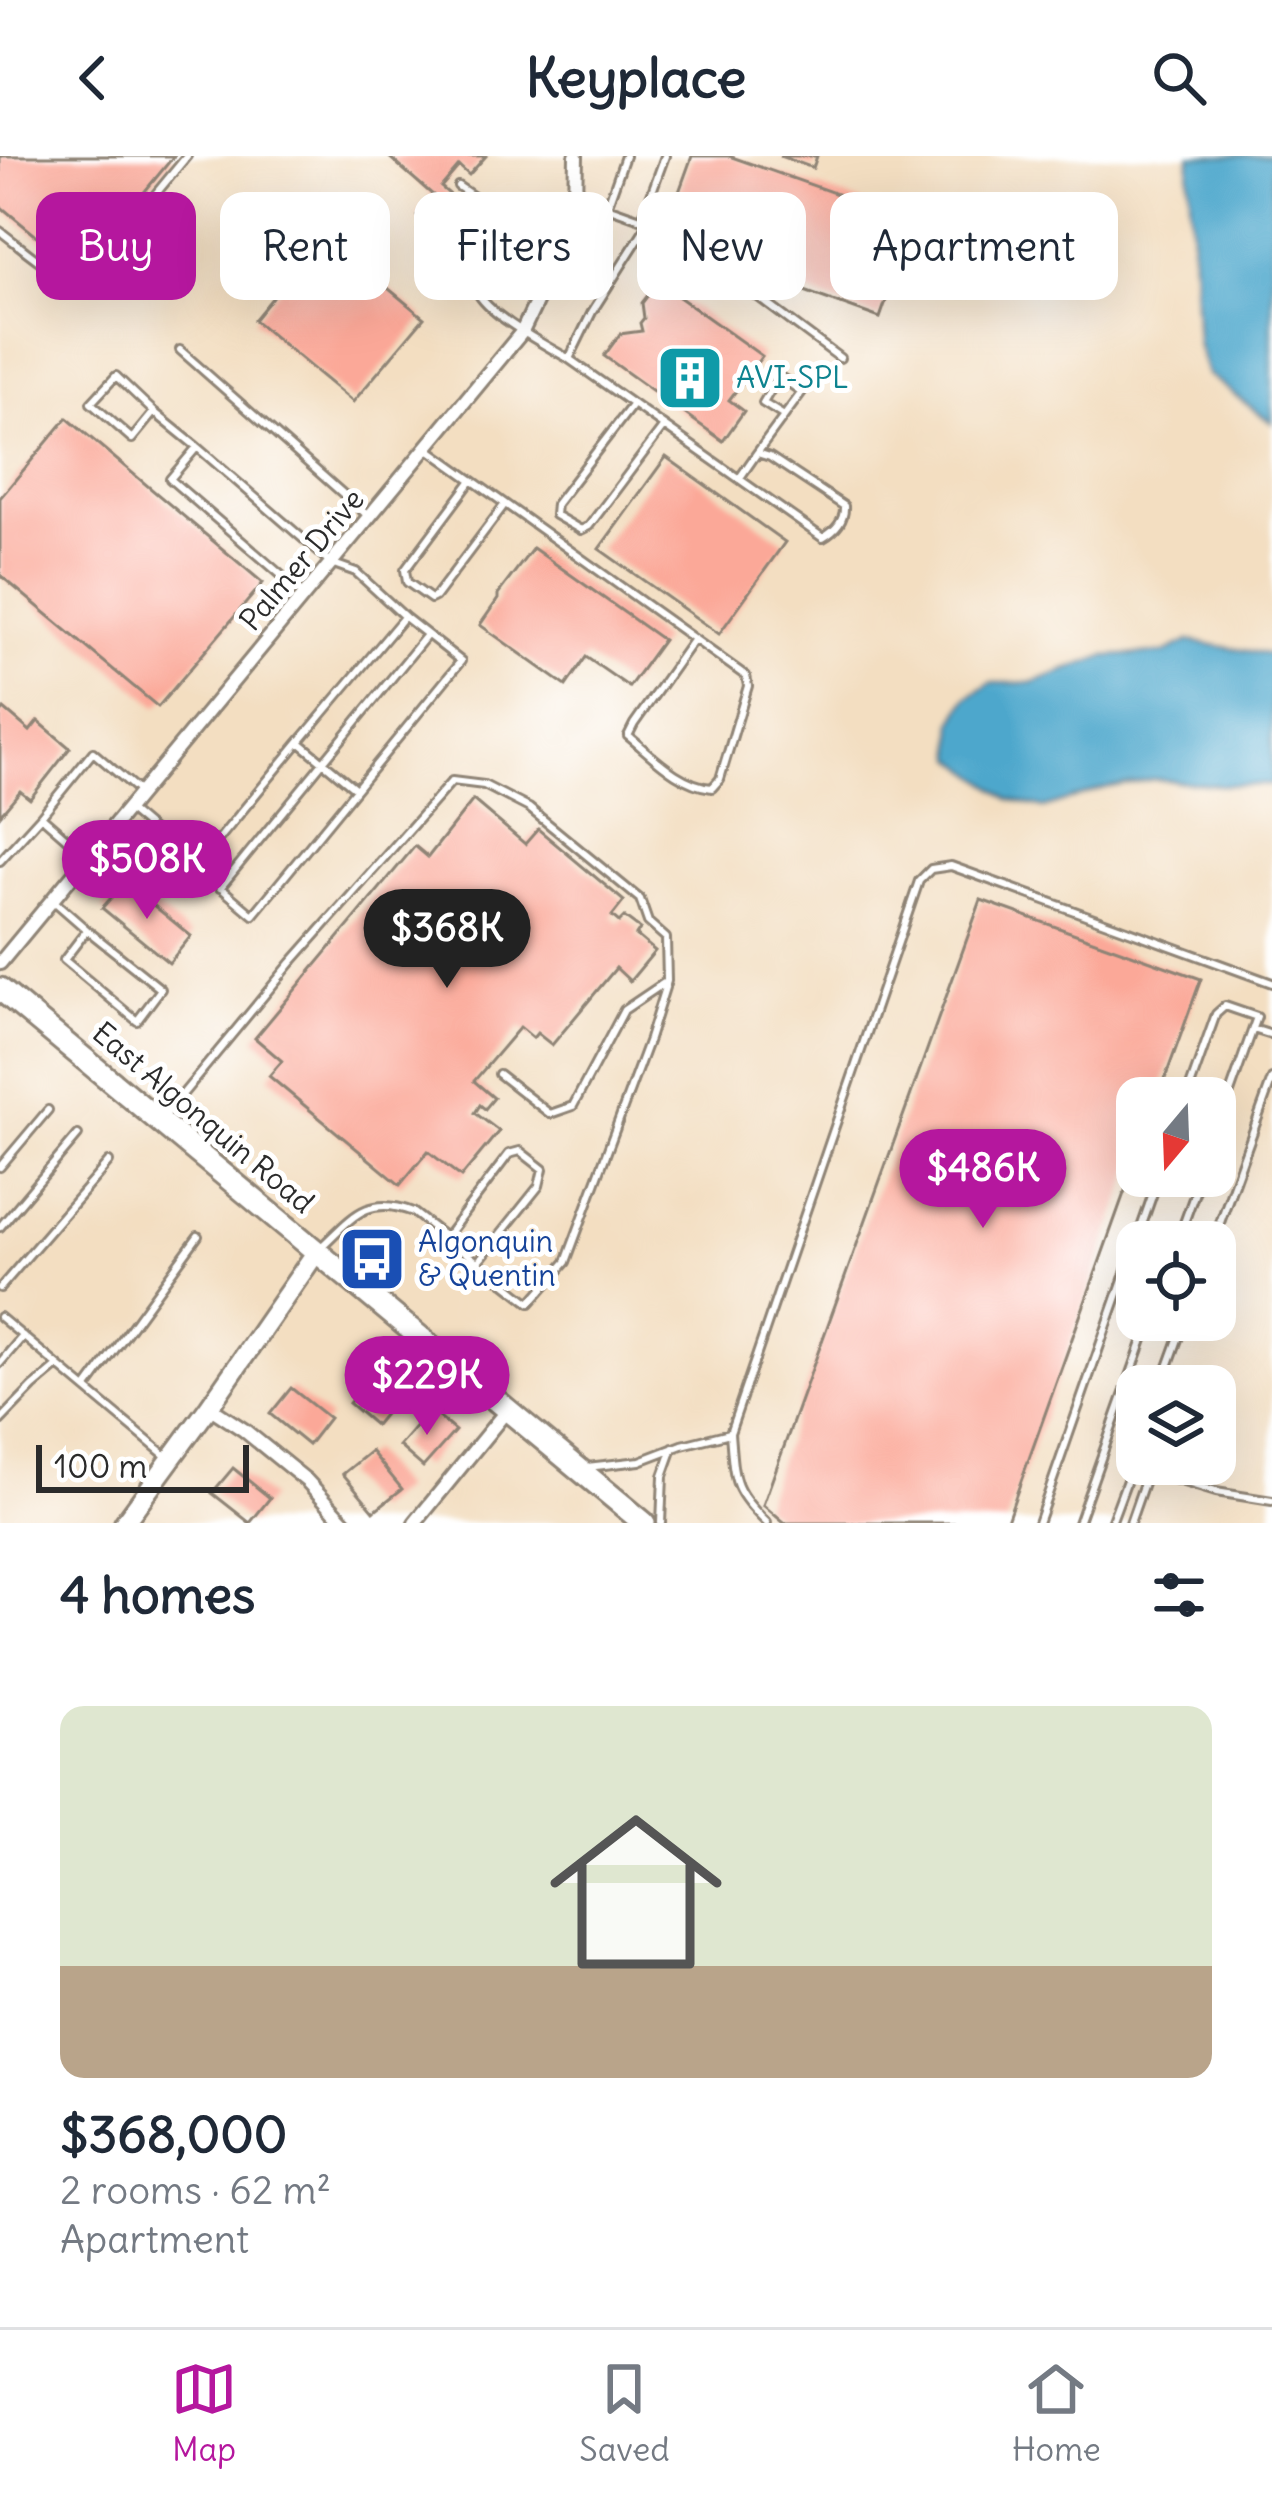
<!DOCTYPE html>
<html lang="en">
<head>
<meta charset="utf-8">
<style>
  :root { --surface:#fff; --page:#f6f6f7; --text:#1f2937; --muted:#747a83; --line:#e0e1e3; --accent:#b5179e }
  body { margin:0; font-family:Delius,sans-serif; background:var(--page); color:var(--text); height:100vh; display:flex; flex-direction:column; font-size:45px; white-space:nowrap }
  * { box-sizing:border-box; margin:0 }
  p { font-size:39px; color:var(--muted) }
  .icon { flex:none; width:66px; height:66px; fill:none; stroke:currentColor; stroke-width:2; stroke-linecap:round; stroke-linejoin:round }
  .map { position:relative; height:1367px; overflow:hidden }
  .panel { display:flex; flex-direction:column; background:var(--surface); flex:1 }
  .panel>* { flex:none }
  .hud { position:absolute; left:36px; top:36px; width:1200px; height:108px; display:flex; gap:24px }
  .needle { width:78px; rotate:199deg }
  .fabs { position:absolute; left:1116px; top:921px; display:grid; gap:24px }
  .fabs a { display:grid; place-items:center; width:120px; height:120px; border-radius:24px; background:var(--surface); box-shadow:0 12px 48px #0002; font-size:60px }
  .scale { position:absolute; left:36px; bottom:30px; width:213px; box-sizing:border-box; padding-left:12px; border:6px solid #2b2b2b; border-top:0; font-size:33px; line-height:42px; white-space:nowrap; color:#2b2b2b; -webkit-text-stroke:9px #fff; paint-order:stroke }
  .price { position:absolute; translate:-50% -102px; padding:0 27px; border-radius:42px; background:var(--accent); color:#fff; font-size:39px; line-height:78px; filter:drop-shadow(0 3px 6px #0008) }
  .price::after { content:''; position:absolute; left:50%; top:72px; width:36px; height:27px; margin-left:-18px; background:inherit; clip-path:polygon(0 0,100% 0,50% 100%) }
  .price.active { background:#222; color:#fff }
  ul { padding:0; list-style:none }
  li { display:grid; align-content:center; gap:24px; height:636px; padding:0 60px }
  li span { display:grid; place-items:center; height:372px; border-radius:24px; color:#555 }
  li>.icon { margin-inline-start:auto }
  span .icon { width:216px; height:216px; fill:#fffc; stroke-width:1 }
  li b { font-size:51px }
  h2 { display:flex; justify-content:space-between; align-items:center; height:144px; padding:0 60px; font-size:51px }
  .tag { padding:0 42px; border-radius:24px; background:var(--surface); box-shadow:0 12px 48px #0002; font-size:42px; line-height:108px }
  .tag.active { background:var(--accent); color:#fff }
  header { display:flex; justify-content:space-between; align-items:center; height:156px; padding:0 60px; background:var(--surface); font-size:54px; font-weight:700 }
  .tab-bar { display:flex; justify-content:space-around; align-items:center; height:168px; border-top:3px solid var(--line); background:var(--surface); font-size:33px; color:var(--muted) }
  .tab-bar a { display:grid; justify-items:center; gap:6px }
  .tab-bar .active { color:var(--accent) }
  .map>svg:first-child { display:block }
</style>
</head>
<body>
<header><svg class="icon" aria-label="back" viewBox="0 0 24 24"><path d="M15 5l-7 7 7 7"/></svg>Keyplace<svg class="icon" aria-label="search" viewBox="0 0 24 24"><circle cx="10" cy="10" r="6"/><path d="M15 15l6 6"/></svg></header>
<div class="map">
<svg width="1272" height="1367" viewBox="0 0 1272 1367">
  <rect width="100%" height="100%" fill="#fff"/>
  <filter id="ink" filterUnits="userSpaceOnUse"><feTurbulence type="fractalNoise" baseFrequency=".00833" numOctaves="2"/><feDisplacementMap in="SourceGraphic" scale="24" xChannelSelector="R" yChannelSelector="G"/><feConvolveMatrix kernelMatrix="1 2 1 2 8 2 1 2 1" color-interpolation-filters="sRGB"/></filter>
  <filter id="wash" filterUnits="userSpaceOnUse"><feTurbulence type="fractalNoise" baseFrequency=".004" numOctaves="4" result="noise"/><feDisplacementMap in="SourceGraphic" scale="48" xChannelSelector="R" yChannelSelector="G"/><feGaussianBlur stdDeviation="2.7" result="paint"/><feColorMatrix in="noise" values="0 0 0 0 0 0 0 0 0 0 0 0 0 0 0 0 0 1.4 0 .05"/><feComposite in="paint" operator="in"/></filter>
  <g filter="url(#wash)">
    <rect width="100%" height="100%" fill="#f3dec1"/>
    <path fill="#4ea7cc" stroke="#3c697c" stroke-width="3" d="M 1190,0 L 1272,0 L 1272,267 L 1207,218 L 1197,187 L 1189,23 Z
      M 1189,485 L 1272,499 L 1272,629 L 1218,629 L 1154,623 L 1104,632 L 1044,652 L 1009,643 L 955,602 L 953,566 L 967,542 L 990,527 L 1031,527 L 1105,500 L 1164,497 Z"/>
    <g id="blocks">
      <path fill="#fba898" d="M 0,0 L 174,0 L 79,115 L 0,50 Z
        M 388,0 L 486,0 L 469,19 L 459,10 L 441,31 L 455,43 L 431,71 L 417,59 L 434,40 Z
        M 692,0 L 729,0 L 914,65 L 880,162 L 771,123 L 780,99 L 670,61 Z
        M 780,0 L 817,0 L 813,12 Z
        M 324,79 L 424,162 L 353,246 L 254,164 Z
        M 658,126 L 762,200 L 729,244 L 744,255 L 723,285 L 604,200 L 620,178 L 642,175 L 640,167 L 644,162 L 642,147 Z
        M 67,262 L 263,427 L 158,551 L 0,419 L 0,342 Z
        M 666,301 L 785,386 L 719,478 L 599,393 Z
        M 533,392 L 663,484 L 629,531 L 586,501 L 566,530 L 480,469 L 498,443 L 498,438 Z
        M 4,553 L 30,575 L 38,565 L 70,592 L 30,643 L 20,635 L 0,659 L 0,558 Z
        M 473,644 L 525,688 L 538,673 L 624,745 L 612,760 L 619,766 L 624,761 L 640,773 L 636,779 L 655,795 L 630,825 L 616,812 L 552,889 L 537,877 L 533,882 L 520,871 L 474,925 L 494,942 L 485,953 L 480,949 L 475,957 L 499,975 L 461,1021 L 428,995 L 400,1029 L 269,920 L 282,905 L 255,882 L 415,690 L 428,701 Z
        M 125,726 L 191,780 L 169,807 L 102,752 Z
        M 981,744 L 1201,823 L 1158,942 L 1137,942 L 1137,1001 L 1006,1367 L 784,1367 L 763,1349 Z
        M 380,1211 L 405,1232 L 375,1269 L 349,1247 Z
        M 291,1232 L 329,1262 L 308,1289 L 270,1258 Z
        M 430,1254 L 455,1275 L 423,1311 L 399,1290 Z
        M 371,1295 L 402,1333 L 374,1355 L 343,1318 Z
        M 233,1312 L 270,1342 L 250,1367 L 212,1337 Z"/>
    </g>
  </g>
  <g filter="url(#ink)">
    <use href="#blocks" fill-opacity="0" stroke="#8f8476" stroke-width="3"/>
    <g fill="none" stroke-linecap="round" stroke-linejoin="round">
      <defs>
        <path id="service" d="M 458,30 C 468,37 481,44 488,54 C 510,80 467,109 477,135 C 486,158 547,190 569,203 L 592,156 L 649,66 L 607,51 L 578,45
          M 149,46 L 187,0
          M 607,51 L 625,0
          M 642,63 L 665,0
          M 649,66 L 679,82 L 840,202
          M 0,75 C 26,94 54,123 87,126 L 139,62
          M 180,194 L 367,359
          M 569,203 L 823,382 C 835,375 845,365 844,350 L 770,301 L 757,297 L 739,323
          M 633,248 L 556,348 L 555,359 L 581,374 L 589,370 L 664,270
          M 154,256 L 116,220 L 91,247 L 132,283 L 154,256 L 197,291 L 170,323 L 302,437
          M 427,292 L 746,520 L 748,530 L 720,623 L 712,632 C 679,629 653,600 628,580 L 634,568 L 694,483
          M 757,297 L 802,236 L 779,220 L 763,247 L 784,260
          M 472,324 L 405,414 L 407,426 L 431,443 L 435,441 L 505,348
          M 356,633 L 299,586 L 404,461
          M 130,655 L 253,759 L 461,505 L 405,461 L 356,416 L 331,407 L 197,291
          M 41,660 L 93,596 L 141,637
          M 0,705 L 41,660 L 88,701
          M 196,711 L 299,586
          M 220,732 L 427,479
          M 55,746 L 87,774 L 64,804 L 137,865 L 161,833 L 87,774
          M 1253,873 L 1272,879
          M 499,918 L 550,958 L 573,950 L 624,854 L 664,827
          M 1186,942 L 1216,858 L 1225,850 L 1257,861 L 1215,979
          M 163,962 L 291,807 L 452,625 L 484,629 L 529,652 L 640,743 L 648,766 L 666,782 L 667,825 L 649,883 L 566,1106 L 530,1147 L 413,1056 C 367,1038 352,1062 321,1091
          M 0,1011 L 48,954
          M 0,1071 L 78,979
          M 446,1081 L 509,998 L 520,995 L 543,1013 L 539,1030 L 478,1106
          M 1177,1086 L 1201,1020
          M 1213,1086 L 1272,923
          M 1121,1130 L 1137,1135
          M 0,1132 L 109,1006
          M 0,1161 L 166,1300
          M 0,1207 L 23,1180
          M 1161,1230 L 1185,1164
          M 86,1233 L 198,1080
          M 0,1265 L 33,1231 L 58,1210
          M 587,1311 L 640,1305 L 682,1289 L 730,1277
          M 661,1367 L 663,1320 L 673,1292
          M 767,1367 C 732,1333 734,1325 730,1277 L 919,725 L 931,713 L 951,710 L 1272,827
          M 1038,1367 L 1159,1020
          M 1078,1367 L 1150,1164
          M 1111,1367 L 1137,1297
          M 1130,1367 L 1145,1324 L 1151,1316 L 1216,1336 L 1272,1345"/>
        <path id="minor" d="M 0,807 L 522,176 L 554,109 L 575,45 L 576,0
          M 209,1251 L 244,1274 L 307,1325 L 346,1367
          M 415,1367 L 507,1254"/>
        <path id="secondary" d="M 124,1367 L 209,1251 L 317,1095"/>
        <path id="primary" d="M 0,833 L 644,1367"/>
      </defs>
      <use href="#service" stroke="#8f8476" stroke-width="12"/>
      <use href="#minor" stroke="#8f8476" stroke-width="18"/>
      <use href="#secondary" stroke="#8f8476" stroke-width="24"/>
      <use href="#primary" stroke="#8f8476" stroke-width="27"/>
      <use href="#service" stroke="#fff" stroke-width="6"/>
      <use href="#minor" stroke="#fff" stroke-width="12"/>
      <use href="#secondary" stroke="#fff" stroke-width="18"/>
      <use href="#primary" stroke="#fff" stroke-width="21"/>
    </g>
  </g>
  <defs>
    <symbol id="building-square" viewBox="-11 -11 22 22"><rect x="-9" y="-9" width="18" height="18" rx="4" fill="#0f9aa8" stroke="#fff"/><path d="M-4-6H4V6H1V3H-1V6H-4ZM-2.5-4.3h1.7v1.8h-1.7ZM.8-4.3h1.7v1.8H.8ZM-2.5-1h1.7V.8h-1.7ZM.8-1h1.7V.8H.8Z" fill="#fff"/></symbol>
    <symbol id="bus-square" viewBox="-11 -11 22 22"><rect x="-9" y="-9" width="18" height="18" rx="4" fill="#1a4fb4" stroke="#fff"/><path d="M-5-6H5V4H4V6H2V4H-2V6H-4V4H-5ZM-3.5-4V0h7V-4ZM-3.5 1.2v1.5H-2V1.2ZM2 1.2v1.5H3.5V1.2Z" fill="#fff"/></symbol>
  </defs>
  <g fill-rule="evenodd">
    <use href="#building-square" x="652" y="184" width="76" height="76"/>
    <use href="#bus-square" x="334" y="1065" width="76" height="76"/>
  </g>
  <g text-anchor="middle" stroke-width="10" stroke-linejoin="round" paint-order="stroke">
    <g font-size="30" fill="#0d838f" stroke="#fff" text-anchor="start">
      <text x="736" y="232">AVI-SPL</text>
    </g>
    <g font-size="30" fill="#2b2b2b" stroke="#fff">
      <text transform="translate(302 404) rotate(-50)" y="10">Palmer Drive</text>
      <text transform="translate(203 962) rotate(40)" y="10">East Algonquin Road</text>
    </g>
    <g font-size="30" fill="#164399" stroke="#fff" text-anchor="start">
      <text x="418" y="1096">Algonquin<tspan x="418" dy="34">&amp; Quentin</tspan></text>
    </g>
  </g>
</svg>
<div class="fabs">
<a><svg class="needle" viewBox="-14 -14 28 28"><path d="M0-13l5 13h-10z" fill="#e53935"/><path d="M0 13l5-13h-10z" fill="#747a83"/></svg></a>
<a><svg class="icon" aria-label="locate" viewBox="0 0 24 24"><circle cx="12" cy="12" r="6"/><path d="M12 2v4M12 18v4M2 12h4M18 12h4"/></svg></a>
<a><svg class="icon" aria-label="layers" viewBox="0 0 24 24"><path d="M12 4l9 5-9 5-9-5zM3 14l9 5 9-5"/></svg></a>
</div>
<div class="scale">100 m</div>
<b class="price" style="left:147px;top:766px">$508K</b>
<b class="price active" style="left:447px;top:835px">$368K</b>
<b class="price" style="left:983px;top:1075px">$486K</b>
<b class="price" style="left:427px;top:1282px">$229K</b>
<div class="hud">
<a class="tag active">Buy</a>
<a class="tag">Rent</a>
<a class="tag">Filters</a>
<a class="tag">New</a>
<a class="tag">Apartment</a>
</div>
</div>
<section class="panel">
<h2>4 homes<svg class="icon" aria-label="filters" viewBox="0 0 24 24"><path d="M4 7h16M4 17h16"/><circle cx="9" cy="7" r="2"/><circle cx="15" cy="17" r="2"/></svg></h2>
<ul>
<li><span style="background:linear-gradient(#dfe7d0 70%,#b9a48a 0)"><svg class="icon" aria-label="home" viewBox="0 0 24 24"><path d="M3 11l9-7 9 7M6 9v11h12V9"/></svg></span><div><b>$368,000</b><p>2 rooms · 62 m²</p><p>Apartment</p></div></li>
</ul>
</section>
<nav class="tab-bar">
<a class="active"><svg class="icon" aria-label="map" viewBox="0 0 24 24"><path d="M3 6l6-2 6 2 6-2v14l-6 2-6-2-6 2zM9 4v14M15 6v14"/></svg>Map</a>
<a><svg class="icon" aria-label="saved" viewBox="0 0 24 24"><path d="M7 4h10v16l-5-4-5 4z"/></svg>Saved</a>
<a><svg class="icon" aria-label="home" viewBox="0 0 24 24"><path d="M3 11l9-7 9 7M6 9v11h12V9"/></svg>Home</a>
</nav>
</body>
</html>
